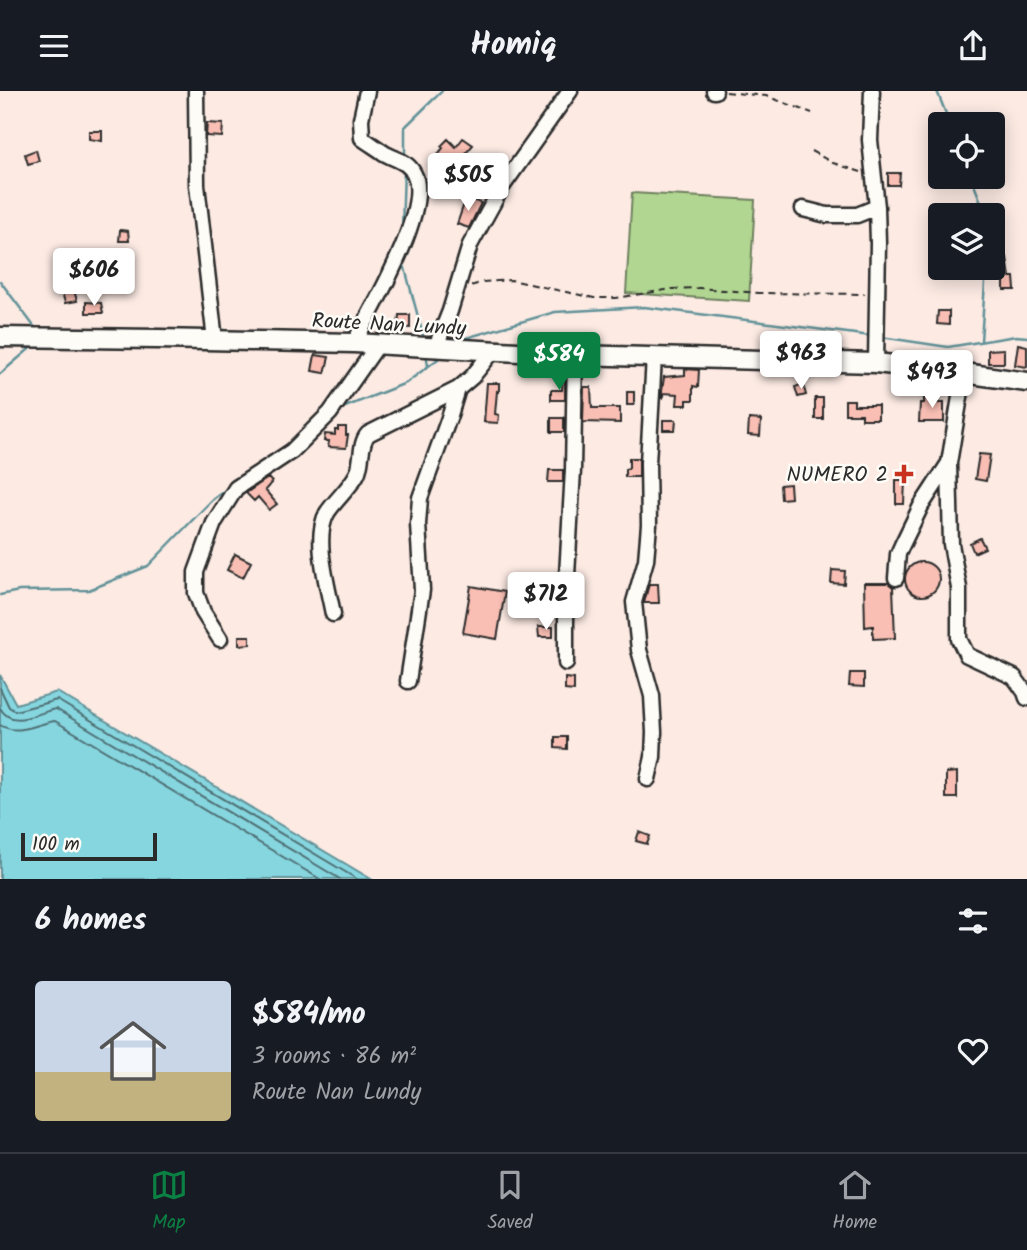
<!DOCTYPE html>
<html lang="en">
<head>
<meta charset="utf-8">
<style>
  :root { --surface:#171b24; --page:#242831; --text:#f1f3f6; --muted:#9ea1a6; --line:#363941; --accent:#0b8043 }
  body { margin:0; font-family:Kalam,sans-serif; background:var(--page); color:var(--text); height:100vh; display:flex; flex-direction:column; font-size:26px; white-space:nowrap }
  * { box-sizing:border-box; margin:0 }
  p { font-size:23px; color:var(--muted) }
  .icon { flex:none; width:38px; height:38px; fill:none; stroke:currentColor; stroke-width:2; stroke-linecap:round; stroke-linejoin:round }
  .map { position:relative; height:788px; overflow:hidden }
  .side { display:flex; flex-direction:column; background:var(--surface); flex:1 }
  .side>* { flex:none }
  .controls { position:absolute; left:928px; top:21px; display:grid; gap:14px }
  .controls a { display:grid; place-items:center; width:77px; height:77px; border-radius:7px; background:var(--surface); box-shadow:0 4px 18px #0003; font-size:35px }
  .scale { position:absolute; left:21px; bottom:18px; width:136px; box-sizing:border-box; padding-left:7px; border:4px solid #2b2b2b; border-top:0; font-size:19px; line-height:24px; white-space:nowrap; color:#2b2b2b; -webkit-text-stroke:5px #fdfcf7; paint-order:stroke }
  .price { position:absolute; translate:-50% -60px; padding:0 16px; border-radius:7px; background:#fff; color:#222; font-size:23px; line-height:46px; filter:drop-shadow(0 2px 4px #0008) }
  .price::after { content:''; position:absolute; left:50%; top:42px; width:21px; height:16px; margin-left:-10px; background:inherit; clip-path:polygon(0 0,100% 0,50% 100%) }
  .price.selected { background:var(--accent); color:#fff }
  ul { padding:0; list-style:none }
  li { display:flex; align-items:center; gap:21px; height:175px; padding:0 35px }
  li span { display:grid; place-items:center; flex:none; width:196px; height:140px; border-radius:7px; color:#555 }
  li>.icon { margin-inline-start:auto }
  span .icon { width:84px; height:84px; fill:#fffc; stroke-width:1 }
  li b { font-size:30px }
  h2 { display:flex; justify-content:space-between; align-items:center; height:84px; padding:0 35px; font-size:30px }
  header { display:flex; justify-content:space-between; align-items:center; height:91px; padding:0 35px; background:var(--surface); font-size:32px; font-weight:600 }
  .tabs { display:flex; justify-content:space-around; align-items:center; height:98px; border-top:2px solid var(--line); background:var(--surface); font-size:19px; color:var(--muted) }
  .tabs a { display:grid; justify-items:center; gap:4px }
  .tabs .selected { color:var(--accent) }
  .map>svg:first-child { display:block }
</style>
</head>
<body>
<header><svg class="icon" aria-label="menu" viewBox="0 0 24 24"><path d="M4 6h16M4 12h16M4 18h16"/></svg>Homiq<svg class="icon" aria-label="share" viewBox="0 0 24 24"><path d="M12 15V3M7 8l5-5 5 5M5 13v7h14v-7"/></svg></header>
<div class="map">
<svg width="1027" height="788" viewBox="0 0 1027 788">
  <rect width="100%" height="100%" fill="#fceae3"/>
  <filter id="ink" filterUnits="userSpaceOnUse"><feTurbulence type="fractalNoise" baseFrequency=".0143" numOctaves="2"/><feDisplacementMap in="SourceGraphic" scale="14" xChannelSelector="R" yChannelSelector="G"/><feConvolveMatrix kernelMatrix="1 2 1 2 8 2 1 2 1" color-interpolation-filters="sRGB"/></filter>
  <g filter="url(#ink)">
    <path fill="#b1d691" stroke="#6e805e" stroke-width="2" d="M 632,102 L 755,109 L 749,210 L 626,202 Z"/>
    <path fill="#86d6e0" stroke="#629298" stroke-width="2" d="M 0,584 L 16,613 L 57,601 L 371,788 L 0,788 Z"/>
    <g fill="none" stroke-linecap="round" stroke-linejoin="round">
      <path stroke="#4f6f73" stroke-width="2" d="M 0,597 L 9,616 L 15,620 L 57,609 L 357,788
        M 0,617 C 13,639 37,621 56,618 L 340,788
        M 0,634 C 19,645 35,633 55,630 L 320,788"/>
      <path stroke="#629298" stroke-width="2.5" d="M 937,0 L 950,33
        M 405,66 L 405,36 L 442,0
        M 971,86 L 986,124
        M 402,139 L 404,79
        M 403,170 L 424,248
        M 0,190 L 36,238
        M 881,246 L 948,256 L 1016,245 L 1027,246
        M 461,250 L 466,247 L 555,221 L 644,216 L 871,245
        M 981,250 L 986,177
        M 426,261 L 428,275
        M 0,283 L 35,253
        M 340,318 L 406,292 L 442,265
        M 274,363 L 294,349
        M 0,504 L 19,500 L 89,499 L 148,475 L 212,409 L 229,396"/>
    </g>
    <path fill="#fabfb4" stroke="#2b2b2b" stroke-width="2" d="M 207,32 L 223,33 L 222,46 L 206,45 Z
      M 89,40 L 102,40 L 102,50 L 89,48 Z
      M 463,47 L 473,54 L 449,82 L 434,68 L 443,57 L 441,55 L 448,48 L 456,56 Z
      M 36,59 L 39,70 L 28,73 L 25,63 Z
      M 888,82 L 900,82 L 899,94 L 888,94 Z
      M 466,107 L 481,112 L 469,137 L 457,133 Z
      M 120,139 L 128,140 L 129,150 L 119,150 Z
      M 1007,166 L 1010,186 L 1014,186 L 1015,199 L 1004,199 L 1004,176 L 1001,177 L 1000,167 Z
      M 74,199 L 77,210 L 65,212 L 62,201 Z
      M 86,211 L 101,212 L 103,222 L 86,222 Z
      M 938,220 L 949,220 L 949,234 L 937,233 Z
      M 399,224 L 410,224 L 410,237 L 398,236 Z
      M 1018,253 L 1027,255 L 1027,276 L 1015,274 Z
      M 1004,258 L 1004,272 L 988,272 L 988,259 Z
      M 315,264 L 329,266 L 325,282 L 312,280 Z
      M 685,278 L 699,279 L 698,296 L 693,295 L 693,309 L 687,309 L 687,314 L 677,314 L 678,303 L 663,302 L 663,307 L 661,307 L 664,286 L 685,284 Z
      M 563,281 L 565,281 L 565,309 L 551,309 L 551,299 L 562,299 Z
      M 487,292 L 499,292 L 499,301 L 497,300 L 495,323 L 499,324 L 498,332 L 484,331 Z
      M 803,293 L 806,304 L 798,306 L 795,296 Z
      M 584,296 L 591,296 L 592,317 L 620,317 L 620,332 L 583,331 Z
      M 627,301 L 634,301 L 634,314 L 627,314 Z
      M 924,304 L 938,304 L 938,312 L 944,312 L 944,331 L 919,331 L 920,312 L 924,312 Z
      M 815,307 L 823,307 L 823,328 L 815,328 Z
      M 845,309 L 854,309 L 854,314 L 878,314 L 878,328 L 862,328 L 862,323 L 845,323 Z
      M 551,327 L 564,327 L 564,341 L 551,341 Z
      M 749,328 L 761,329 L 760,345 L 748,344 Z
      M 663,329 L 676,329 L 675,339 L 663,339 Z
      M 338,336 L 346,336 L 346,344 L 348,344 L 346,357 L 328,356 L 329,350 L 324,350 L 325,343 L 335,344 L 335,339 L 338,339 Z
      M 979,363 L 990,364 L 986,390 L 975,388 Z
      M 629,367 L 639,367 L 639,386 L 625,386 L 625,378 L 629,377 Z
      M 549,379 L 563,379 L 563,391 L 548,391 Z
      M 268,387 L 272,391 L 265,399 L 277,413 L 269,419 L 258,406 L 254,410 L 246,402 Z
      M 896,389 L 905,389 L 904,413 L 896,413 Z
      M 790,393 L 791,407 L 781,408 L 780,394 Z
      M 980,447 L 985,457 L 974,462 L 970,452 Z
      M 235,463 L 251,471 L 243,487 L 227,479 Z
      M905 488a17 17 0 1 1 34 0a17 17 0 1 1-34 0Z
      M 832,479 L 845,480 L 844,493 L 831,492 Z
      M 864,492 L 888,492 L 893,496 L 895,547 L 873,548 L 873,535 L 865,536 Z
      M 649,493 L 658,493 L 659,512 L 644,512 Z
      M 471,495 L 505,501 L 497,548 L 463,542 Z
      M 544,514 L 556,514 L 556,522 L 544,522 Z
      M 538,536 L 553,536 L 553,546 L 539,546 Z
      M 239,545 L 250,545 L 250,553 L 239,554 Z
      M 850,582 L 864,582 L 864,596 L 849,595 Z
      M 565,587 L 574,588 L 574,600 L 565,599 Z
      M 555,646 L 567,646 L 567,658 L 555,657 Z
      M 957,681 L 957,707 L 946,707 L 946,682 Z
      M 639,741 L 650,745 L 647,753 L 636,750 Z"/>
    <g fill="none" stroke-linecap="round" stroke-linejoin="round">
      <defs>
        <path id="minor" d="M 196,0 L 197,94 L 215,249
          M 714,0 L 715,0
          M 872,0 L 870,49 L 877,116 L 878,152 L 876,272
          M 803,118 L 827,124 L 857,124 L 877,116
          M 354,252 C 371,220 432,117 414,83 C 408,70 396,69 384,62 C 377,57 369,52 362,47 L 361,28 L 367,0
          M 435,258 L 450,220 L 470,154 L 502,96 L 570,0
          M 964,282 L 949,372 L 951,453 L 959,497 L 959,548 L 967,564 L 1014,586 L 1025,601 L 1027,607
          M 896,487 L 898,463 L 902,454 L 921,415 L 949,372
          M 333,523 C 328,496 313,447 327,422 C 336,408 349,398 357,383 C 363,371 359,353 368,343 L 458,298 L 472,286 L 493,260
          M 220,548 L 203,521 L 196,502 L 196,481 L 214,432 L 236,397 L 292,360 L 330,322 L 377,255
          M 566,572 L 566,502 L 573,379 L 575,264
          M 408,590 L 422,499 L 418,433 L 420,407 L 450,324 L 458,298
          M 648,688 L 653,666 L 654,641 L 652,605 L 639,559 L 634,511 L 646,469 L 649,434 L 648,372 L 654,266"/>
        <path id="major" d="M 0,246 L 158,248 L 354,252 L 575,264 L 876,272 L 964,282 L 1027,291"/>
      </defs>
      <use href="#minor" stroke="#2b2b2b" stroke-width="19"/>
      <use href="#major" stroke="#2b2b2b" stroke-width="23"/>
      <path stroke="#2b2b2b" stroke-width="2" stroke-dasharray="7 5" stroke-linecap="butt" d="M 726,1 L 766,5 L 812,22
        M 811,60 L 833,72 L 861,81
        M 471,195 L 483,191 L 511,189 L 594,207 L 616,207 L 672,198 L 699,197 L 758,202 L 865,203"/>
      <use href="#minor" stroke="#fdfcf7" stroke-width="14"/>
      <use href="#major" stroke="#fdfcf7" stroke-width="18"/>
    </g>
  </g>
  <path fill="#c8321e" stroke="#fdfcf7" stroke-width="2.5" d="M900.5 372.5h7v7h7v7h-7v7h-7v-7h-7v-7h7z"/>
  <g text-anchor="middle" stroke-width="5" stroke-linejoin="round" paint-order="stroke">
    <g font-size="21" fill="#2b2b2b" stroke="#fdfcf7">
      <text transform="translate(389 233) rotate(3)" y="7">Route Nan Lundy</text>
    </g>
    <g font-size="21" fill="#2b2b2b" stroke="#fdfcf7" text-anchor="end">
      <text x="888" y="390">NUMERO 2</text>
    </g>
  </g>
</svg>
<div class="controls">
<a><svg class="icon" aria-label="locate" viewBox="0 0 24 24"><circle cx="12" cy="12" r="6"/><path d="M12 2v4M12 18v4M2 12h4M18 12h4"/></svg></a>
<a><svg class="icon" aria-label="layers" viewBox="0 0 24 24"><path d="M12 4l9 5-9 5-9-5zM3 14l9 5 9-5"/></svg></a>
</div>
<div class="scale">100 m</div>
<b class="price" style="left:468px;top:122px">$505</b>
<b class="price" style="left:94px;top:217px">$606</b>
<b class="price" style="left:801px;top:300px">$963</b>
<b class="price selected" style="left:559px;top:301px">$584</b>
<b class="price" style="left:932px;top:319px">$493</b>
<b class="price" style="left:546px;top:541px">$712</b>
</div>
<section class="side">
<h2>6 homes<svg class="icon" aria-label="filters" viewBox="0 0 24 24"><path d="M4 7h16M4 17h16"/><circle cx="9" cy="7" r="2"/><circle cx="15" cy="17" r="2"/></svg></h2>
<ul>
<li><span style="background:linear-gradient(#c9d6e8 65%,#c2b280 0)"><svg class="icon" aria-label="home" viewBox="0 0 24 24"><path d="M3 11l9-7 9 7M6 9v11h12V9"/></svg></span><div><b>$584/mo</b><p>3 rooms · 86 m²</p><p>Route Nan Lundy</p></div><svg class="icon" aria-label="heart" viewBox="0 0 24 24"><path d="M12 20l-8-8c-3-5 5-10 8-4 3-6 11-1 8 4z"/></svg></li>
</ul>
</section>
<nav class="tabs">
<a class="selected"><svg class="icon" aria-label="map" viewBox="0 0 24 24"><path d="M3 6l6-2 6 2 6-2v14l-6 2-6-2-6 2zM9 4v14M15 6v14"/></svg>Map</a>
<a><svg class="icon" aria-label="saved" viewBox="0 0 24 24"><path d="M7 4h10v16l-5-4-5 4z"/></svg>Saved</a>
<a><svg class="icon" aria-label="home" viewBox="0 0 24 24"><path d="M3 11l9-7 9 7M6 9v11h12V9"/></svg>Home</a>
</nav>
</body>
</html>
